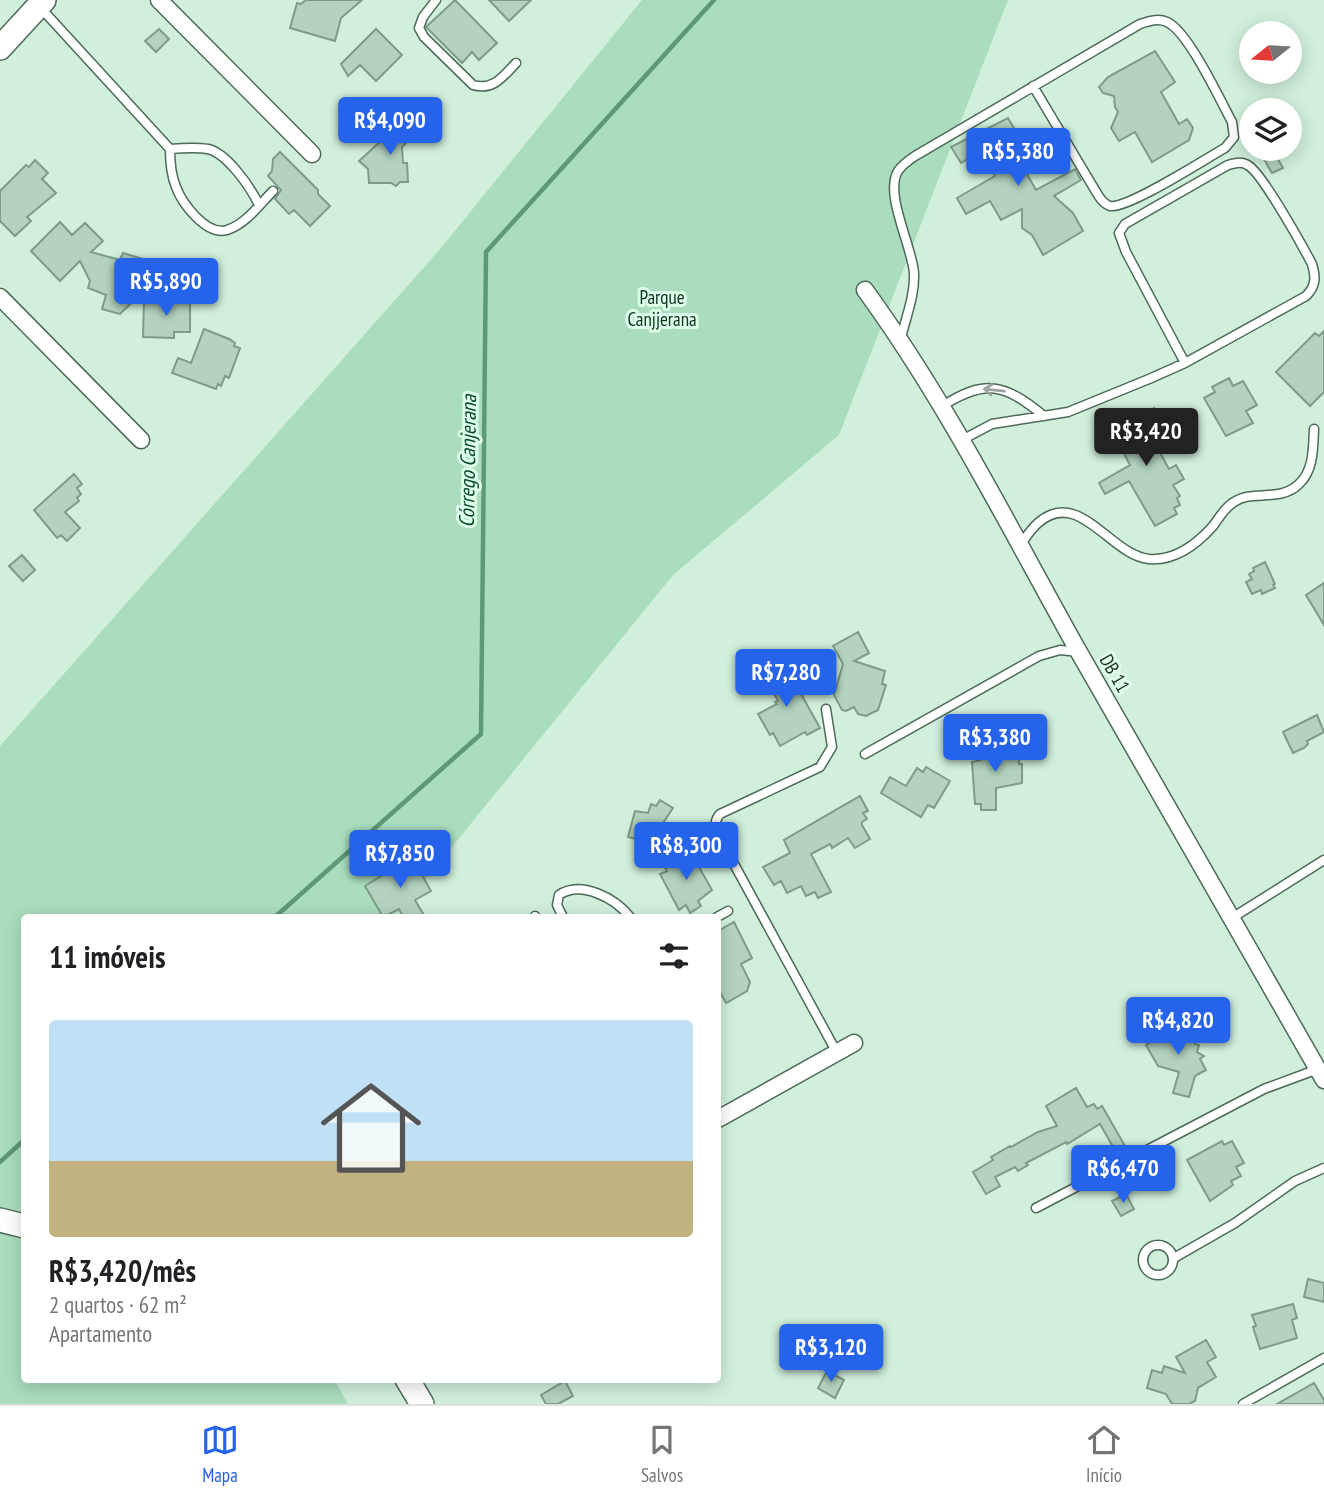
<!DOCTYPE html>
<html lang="pt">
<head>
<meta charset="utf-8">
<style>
  :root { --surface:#fff; --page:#f6f6f6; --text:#202124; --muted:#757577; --line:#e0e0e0; --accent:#2563eb }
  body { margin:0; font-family:"PT Sans Narrow",sans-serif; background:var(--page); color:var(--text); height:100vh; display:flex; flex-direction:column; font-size:26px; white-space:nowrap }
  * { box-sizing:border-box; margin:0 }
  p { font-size:23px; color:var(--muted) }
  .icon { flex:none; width:38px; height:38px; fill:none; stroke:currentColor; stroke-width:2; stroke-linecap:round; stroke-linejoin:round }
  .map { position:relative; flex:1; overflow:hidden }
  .details { position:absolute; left:21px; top:914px; width:700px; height:469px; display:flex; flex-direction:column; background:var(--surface); border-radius:7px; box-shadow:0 4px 18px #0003 }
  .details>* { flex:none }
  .needle { width:46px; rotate:252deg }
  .tools { position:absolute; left:1239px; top:21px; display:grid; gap:14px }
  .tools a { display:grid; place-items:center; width:63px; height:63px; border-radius:50%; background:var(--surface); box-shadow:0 4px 18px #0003; font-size:35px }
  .price { position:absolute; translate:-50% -60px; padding:0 16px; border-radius:7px; background:var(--accent); color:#fff; font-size:23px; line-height:46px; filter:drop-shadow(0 2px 4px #0008) }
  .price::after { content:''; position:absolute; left:50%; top:42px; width:21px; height:16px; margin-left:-10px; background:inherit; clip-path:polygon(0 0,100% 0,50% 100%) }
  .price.on { background:#222; color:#fff }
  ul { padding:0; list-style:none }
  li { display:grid; align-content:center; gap:14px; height:371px; padding:0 28px }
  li+li { border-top:2px solid var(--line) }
  li span { display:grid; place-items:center; height:217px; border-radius:7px; color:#555 }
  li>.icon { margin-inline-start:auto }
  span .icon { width:126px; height:126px; fill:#fffc; stroke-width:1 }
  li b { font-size:30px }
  h2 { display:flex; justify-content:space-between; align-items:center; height:84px; padding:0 28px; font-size:30px }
  .tabs { display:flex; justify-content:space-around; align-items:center; height:98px; border-top:2px solid var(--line); background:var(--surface); font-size:19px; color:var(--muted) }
  .tabs a { display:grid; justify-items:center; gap:4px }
  .tabs .on { color:var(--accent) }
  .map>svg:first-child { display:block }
</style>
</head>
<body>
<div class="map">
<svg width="1324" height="1404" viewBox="0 0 1324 1404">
  <rect width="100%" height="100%" fill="#d0f0dc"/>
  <path fill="#aaddbe" d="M 642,0 L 1008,0 L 839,435 L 673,575 L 395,917 L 24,917 L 24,1379 L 334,1379 L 348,1404 L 0,1404 L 0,746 L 441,248 Z"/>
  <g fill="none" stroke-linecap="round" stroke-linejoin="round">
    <path stroke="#5e9977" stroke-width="4.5" d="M 275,917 L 481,734 L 486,252 L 714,0
      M 0,1162 L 24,1140"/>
  </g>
  <path fill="#b3d3bf" stroke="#7d9c89" stroke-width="2" d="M 306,0 L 362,0 L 341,18 L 335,41 L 290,28 L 297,3 L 301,4 Z
    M 455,0 L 497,43 L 479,60 L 472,52 L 462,63 L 426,27 Z
    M 489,0 L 531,0 L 509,21 Z
    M 159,29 L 169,39 L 156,52 L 145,41 Z
    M 376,29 L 402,55 L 376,81 L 360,65 L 348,76 L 341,64 Z
    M 1155,51 L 1175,82 L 1161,92 L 1179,124 L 1187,119 L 1193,128 L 1189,140 L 1152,162 L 1135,132 L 1119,141 L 1111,128 L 1118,112 L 1115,107 L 1114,96 L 1103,93 L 1099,87 L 1108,77 Z
    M 411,118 L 421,128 L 402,147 L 403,163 L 407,163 L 408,182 L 400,182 L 396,186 L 391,183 L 369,183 L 368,169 L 359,161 L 383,139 L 386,143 Z
    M 1008,118 L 1025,147 L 1018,150 L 1022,158 L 1019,160 L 1036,190 L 1075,169 L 1081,180 L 1054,196 L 1073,213 L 1083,231 L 1043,255 L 1032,235 L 1022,228 L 1022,209 L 1001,220 L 990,201 L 966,214 L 957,198 L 995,176 L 981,151 L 961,163 L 951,147 Z
    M 1258,149 L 1272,149 L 1283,168 L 1272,173 Z
    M 280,152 L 318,190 L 318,194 L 330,206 L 310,226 L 294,210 L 289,214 L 275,199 L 281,190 L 268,176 L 272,171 L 273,159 Z
    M 35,160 L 48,173 L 42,179 L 56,193 L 27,217 L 31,221 L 15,236 L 0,221 L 0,191 L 26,165 L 29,167 Z
    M 60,222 L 72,235 L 85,223 L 103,241 L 91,252 L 120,260 L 123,253 L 146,260 L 144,269 L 174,261 L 151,278 L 151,284 L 120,314 L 102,309 L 106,295 L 88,288 L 90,281 L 80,261 L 60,281 L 31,251 Z
    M 144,300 L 190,302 L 190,332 L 174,332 L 174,338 L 143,337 Z
    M 204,329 L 229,339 L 235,343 L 234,346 L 240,348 L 229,378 L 225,376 L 221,386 L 218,384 L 216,389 L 172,373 L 178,358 L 191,363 Z
    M 1324,331 L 1324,392 L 1310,406 L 1276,372 L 1315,333 L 1319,336 Z
    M 1229,378 L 1233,386 L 1243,381 L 1257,405 L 1246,411 L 1253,423 L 1226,436 L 1204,398 L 1215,392 L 1212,387 Z
    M 1154,408 L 1164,426 L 1152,432 L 1156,439 L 1153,440 L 1169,469 L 1176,465 L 1184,479 L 1173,485 L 1180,496 L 1177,498 L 1180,505 L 1174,508 L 1177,514 L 1155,526 L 1129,481 L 1105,494 L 1099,483 L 1130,465 L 1112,431 Z
    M 74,474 L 82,484 L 77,488 L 81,494 L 77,498 L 79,501 L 65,512 L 80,528 L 67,541 L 61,535 L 57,538 L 34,510 Z
    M 22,555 L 35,570 L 23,581 L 9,566 Z
    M 1265,562 L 1275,584 L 1273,585 L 1275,588 L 1262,594 L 1261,590 L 1252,594 L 1246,582 L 1252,579 L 1249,574 L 1254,571 L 1253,568 Z
    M 1324,583 L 1324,625 L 1306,595 Z
    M 858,632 L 869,653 L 854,661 L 885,671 L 882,684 L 886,685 L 878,710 L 866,716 L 858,714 L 854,707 L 846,711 L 842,710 L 834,695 L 843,664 L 833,646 Z
    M 780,662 L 797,694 L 800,692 L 820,728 L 807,735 L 805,732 L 780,746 L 773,733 L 770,735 L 758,714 L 777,704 L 775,702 L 778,701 L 762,672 Z
    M 1317,715 L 1324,732 L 1307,741 L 1308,744 L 1304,748 L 1293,753 L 1283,732 Z
    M 981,745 L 1011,745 L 1011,751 L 1019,759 L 1019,764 L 1022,764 L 1022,783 L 996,788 L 996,810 L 981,810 L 981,804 L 975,804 L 972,762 L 981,760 Z
    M 926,767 L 950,781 L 934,808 L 928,805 L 921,817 L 881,793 L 890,777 L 906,786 L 917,768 L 923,772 Z
    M 860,796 L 868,811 L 863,813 L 867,819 L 862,822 L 862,825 L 870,839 L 855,848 L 848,838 L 832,848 L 830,844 L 811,854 L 831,892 L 818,898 L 815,892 L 806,896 L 801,886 L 787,893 L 781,881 L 774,885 L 763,867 L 790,853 L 784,840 Z
    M 660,800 L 673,808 L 659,829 L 660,836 L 657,835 L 655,844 L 628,837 L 635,811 L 648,813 L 651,804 L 656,806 Z
    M 690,851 L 712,890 L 698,901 L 701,906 L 690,913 L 686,905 L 679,910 L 660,874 L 667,871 L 664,866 Z
    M 412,857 L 431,891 L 415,900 L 425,917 L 403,917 L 399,909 L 383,917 L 365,886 Z
    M 734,922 L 752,958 L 741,964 L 750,982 L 747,991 L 726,1003 L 718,988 L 718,931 Z
    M 1180,1023 L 1187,1035 L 1189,1034 L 1195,1044 L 1199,1045 L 1197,1052 L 1204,1056 L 1200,1059 L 1206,1070 L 1195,1076 L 1189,1097 L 1173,1093 L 1179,1072 L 1158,1066 L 1146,1045 Z
    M 1076,1088 L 1087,1107 L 1094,1104 L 1097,1109 L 1102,1106 L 1125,1146 L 1116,1152 L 1100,1124 L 1067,1144 L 1066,1142 L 1026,1163 L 1028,1165 L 1018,1171 L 1015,1167 L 995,1177 L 1000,1186 L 986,1194 L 973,1172 L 993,1160 L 991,1157 L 1010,1146 L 1011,1147 L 1038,1132 L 1057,1126 L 1046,1106 Z
    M 1222,1141 L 1224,1145 L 1232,1141 L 1244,1163 L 1236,1167 L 1241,1176 L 1231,1181 L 1233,1185 L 1210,1201 L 1187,1160 Z
    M 1126,1194 L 1134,1209 L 1121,1216 L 1112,1201 Z
    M 1308,1279 L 1324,1283 L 1324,1302 L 1304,1297 Z
    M 1293,1304 L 1297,1318 L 1292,1320 L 1297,1338 L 1260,1349 L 1253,1327 L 1256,1326 L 1252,1315 Z
    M 807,1326 L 813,1336 L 791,1350 L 785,1340 Z
    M 1206,1340 L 1216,1357 L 1207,1362 L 1216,1377 L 1198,1388 L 1195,1401 L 1189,1404 L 1172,1404 L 1166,1394 L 1147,1388 L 1152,1370 L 1162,1373 L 1164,1366 L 1185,1373 L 1176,1357 Z
    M 827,1371 L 844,1380 L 835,1398 L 818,1388 Z
    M 565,1381 L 573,1396 L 558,1404 L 546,1404 L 541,1395 Z
    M 1314,1383 L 1324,1400 L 1324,1404 L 1277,1404 Z"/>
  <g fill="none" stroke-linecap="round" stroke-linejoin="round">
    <defs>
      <path id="lane" d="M 436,0 L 423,17 L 419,28 L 424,37 L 473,85 C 494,91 503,76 516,63
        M 39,6 L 170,149 C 170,161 171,175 176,187 C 182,203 206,236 227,230 C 246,224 260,204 273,191
        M 170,149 C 182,148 196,147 208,149 C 227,153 251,188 259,205
        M 901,338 C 906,317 915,295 914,273 C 912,246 884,194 898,171 C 902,165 909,160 915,156 L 1140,24 C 1149,21 1158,18 1167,22 C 1188,31 1220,100 1232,122 L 1234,137 L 1225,148 C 1205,159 1128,209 1110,206 C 1104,204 1101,200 1098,195 L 1033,86
        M 941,407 C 985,378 1005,384 1044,416
        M 960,441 L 992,424 L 1068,412 L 1149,379 L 1185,363 L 1306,296 C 1316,286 1316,277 1312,264 C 1302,245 1263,175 1249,166 C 1242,161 1236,163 1228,165 L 1125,224 L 1119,233 L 1126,252 L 1185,363
        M 1021,544 C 1026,537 1031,529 1038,523 C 1079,487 1110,555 1149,559 C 1175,561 1197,544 1213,526 C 1220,517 1224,508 1234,502 C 1253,489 1279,503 1299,484 C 1314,470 1313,448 1314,429
        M 826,709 L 832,747 L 820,767 L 720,814 C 712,823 716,832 722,842 L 836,1051
        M 865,754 L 1039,656 L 1060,650 L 1079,652
        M 535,916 L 535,917
        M 563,917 L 557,905 L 559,895 C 581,880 615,898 630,917
        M 717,917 L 728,911
        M 1232,918 L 1324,860
        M 1036,1208 L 1264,1089 L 1318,1069
        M1143 1260a15 15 0 1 1 30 0a15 15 0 1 1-30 0Z
        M 1174,1258 L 1235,1223 L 1295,1181 L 1324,1168
        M 1243,1404 L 1324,1358"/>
      <path id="street" d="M 159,0 L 312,154
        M 865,290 C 948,404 1011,531 1080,654 C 1160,796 1242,938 1324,1080
        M 0,297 L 141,440
        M 718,1119 L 854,1043"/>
      <path id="secondary" d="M 0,48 L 44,0
        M 0,1220 L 24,1226
        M 407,1379 L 422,1404"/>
    </defs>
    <use href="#lane" stroke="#4d6a58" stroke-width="11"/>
    <use href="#street" stroke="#4d6a58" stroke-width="19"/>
    <use href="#secondary" stroke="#4d6a58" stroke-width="26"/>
    <use href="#lane" stroke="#fff" stroke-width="8"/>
    <use href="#street" stroke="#fff" stroke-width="16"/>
    <use href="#secondary" stroke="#fff" stroke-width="23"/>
  </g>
  <defs><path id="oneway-shaft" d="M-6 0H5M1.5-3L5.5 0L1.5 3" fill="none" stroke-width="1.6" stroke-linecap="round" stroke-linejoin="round" transform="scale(1.75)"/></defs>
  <use stroke="#9ca29e" href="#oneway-shaft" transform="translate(994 390) rotate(-174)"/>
  <g text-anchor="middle" stroke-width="6" stroke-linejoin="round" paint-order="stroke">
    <g font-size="19" fill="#0f3220" stroke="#ddfee9">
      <text x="662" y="304">Parque<tspan x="662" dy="22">Canjjerana</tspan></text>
    </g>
    <g font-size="19" fill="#243028" stroke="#ddfee9">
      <text transform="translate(1115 673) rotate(60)" y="7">DB 11</text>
    </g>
    <g font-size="21" font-style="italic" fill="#094a2c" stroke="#ddfee9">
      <text transform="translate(468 461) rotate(-89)" y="7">Córrego Canjerana</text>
    </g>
  </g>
</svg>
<div class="tools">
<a><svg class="needle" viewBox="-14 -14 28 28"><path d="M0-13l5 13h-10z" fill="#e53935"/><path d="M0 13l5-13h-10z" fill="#757577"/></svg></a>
<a><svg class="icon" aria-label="layers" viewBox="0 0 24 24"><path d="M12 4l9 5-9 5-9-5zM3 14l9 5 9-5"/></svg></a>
</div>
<b class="price" style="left:390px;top:157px">R$4,090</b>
<b class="price" style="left:1018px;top:188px">R$5,380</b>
<b class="price" style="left:166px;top:318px">R$5,890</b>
<b class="price on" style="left:1146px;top:468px">R$3,420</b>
<b class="price" style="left:786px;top:709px">R$7,280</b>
<b class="price" style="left:995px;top:774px">R$3,380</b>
<b class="price" style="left:686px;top:882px">R$8,300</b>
<b class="price" style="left:400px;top:890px">R$7,850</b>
<b class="price" style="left:1178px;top:1057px">R$4,820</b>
<b class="price" style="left:1123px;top:1205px">R$6,470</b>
<b class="price" style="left:831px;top:1384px">R$3,120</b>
<section class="details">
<h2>11 imóveis<svg class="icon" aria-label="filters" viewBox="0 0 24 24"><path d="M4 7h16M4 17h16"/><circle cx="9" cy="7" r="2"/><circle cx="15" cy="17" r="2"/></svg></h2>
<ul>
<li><span style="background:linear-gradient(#bfe0f5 65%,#c2b280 0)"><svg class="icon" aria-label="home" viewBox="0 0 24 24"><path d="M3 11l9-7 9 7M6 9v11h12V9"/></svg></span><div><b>R$3,420/mês</b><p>2 quartos · 62 m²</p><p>Apartamento</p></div></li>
</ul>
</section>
</div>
<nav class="tabs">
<a class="on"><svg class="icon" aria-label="map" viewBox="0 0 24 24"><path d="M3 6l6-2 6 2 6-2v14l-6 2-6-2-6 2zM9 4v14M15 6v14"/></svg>Mapa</a>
<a><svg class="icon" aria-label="saved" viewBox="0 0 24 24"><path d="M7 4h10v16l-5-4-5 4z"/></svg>Salvos</a>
<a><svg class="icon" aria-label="home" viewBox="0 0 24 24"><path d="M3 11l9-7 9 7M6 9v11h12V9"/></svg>Início</a>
</nav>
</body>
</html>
